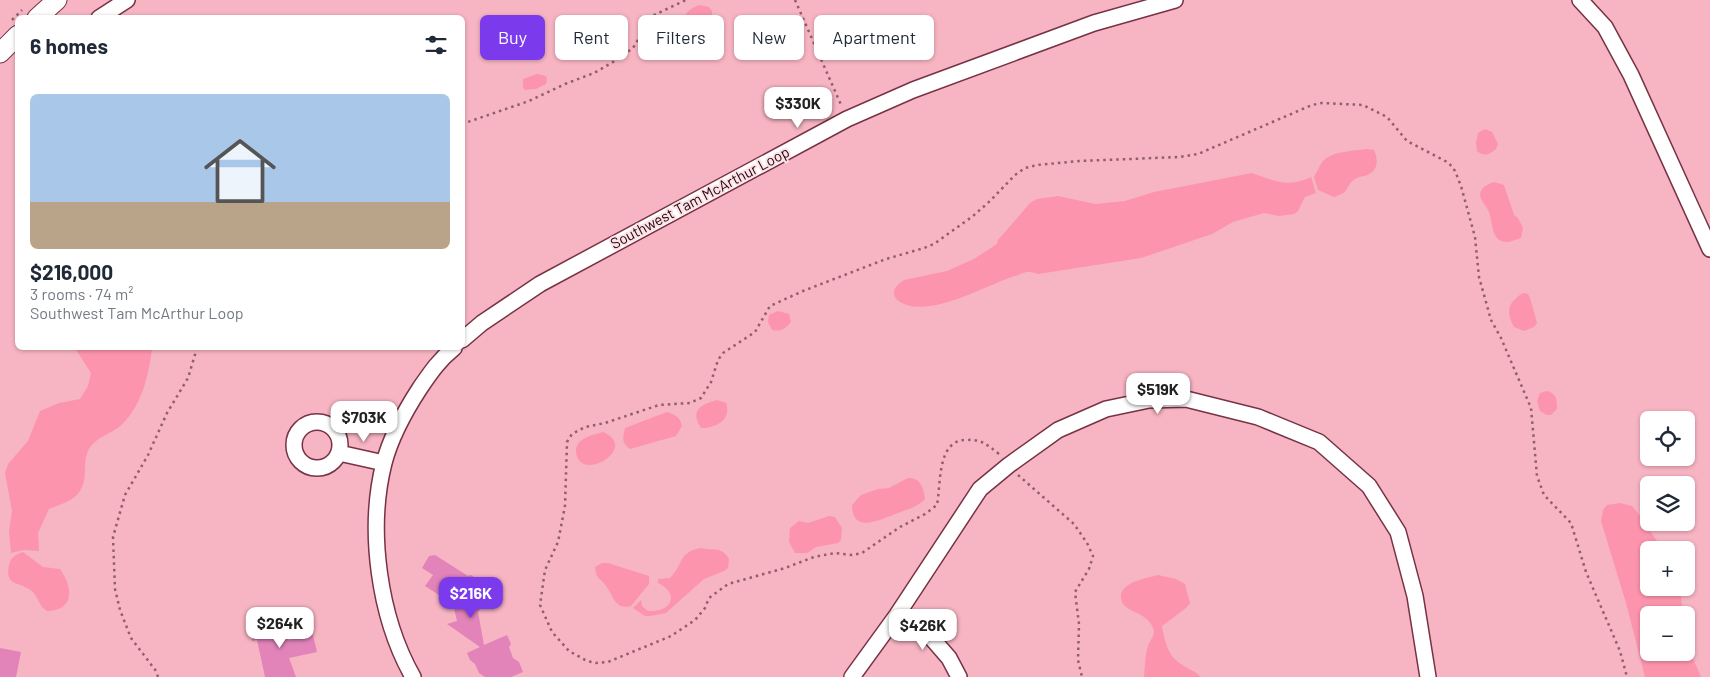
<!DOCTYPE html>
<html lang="en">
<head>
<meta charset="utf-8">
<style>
  :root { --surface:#fff; --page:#f6f6f7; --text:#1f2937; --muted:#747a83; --line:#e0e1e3; --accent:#7c3aed }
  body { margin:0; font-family:Barlow,sans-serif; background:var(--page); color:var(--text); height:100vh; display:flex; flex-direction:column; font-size:19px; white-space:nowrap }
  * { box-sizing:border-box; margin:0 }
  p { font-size:16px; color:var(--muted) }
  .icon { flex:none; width:28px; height:28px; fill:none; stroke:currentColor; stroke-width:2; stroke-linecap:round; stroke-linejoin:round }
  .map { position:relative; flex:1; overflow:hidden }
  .details { position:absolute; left:15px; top:15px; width:450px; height:335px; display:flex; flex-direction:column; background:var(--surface); border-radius:8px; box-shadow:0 1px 4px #0004 }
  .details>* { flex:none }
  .hud { position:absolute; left:480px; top:15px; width:475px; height:45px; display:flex; gap:10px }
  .controls { position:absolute; left:1640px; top:411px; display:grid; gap:10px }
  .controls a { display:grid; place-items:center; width:55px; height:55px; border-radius:8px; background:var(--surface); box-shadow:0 1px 4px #0004; font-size:25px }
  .price { position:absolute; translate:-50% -42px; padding:0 11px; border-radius:10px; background:#fff; color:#222; font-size:16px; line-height:32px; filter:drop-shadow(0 1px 2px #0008) }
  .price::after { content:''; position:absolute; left:50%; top:30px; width:15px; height:11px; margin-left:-8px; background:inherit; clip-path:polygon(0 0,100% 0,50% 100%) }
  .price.current { background:var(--accent); color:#fff }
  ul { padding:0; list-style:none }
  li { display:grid; align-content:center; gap:10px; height:265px; padding:0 15px }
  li+li { border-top:1px solid var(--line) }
  li span { display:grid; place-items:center; height:155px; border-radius:8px; color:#555 }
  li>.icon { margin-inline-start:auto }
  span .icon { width:90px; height:90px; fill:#fffc; stroke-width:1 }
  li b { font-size:21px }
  h2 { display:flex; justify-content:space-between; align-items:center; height:60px; padding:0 15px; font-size:21px }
  .tag { padding:0 18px; border-radius:8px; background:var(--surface); box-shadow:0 1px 4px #0004; font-size:18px; line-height:45px }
  .tag.current { background:var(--accent); color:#fff }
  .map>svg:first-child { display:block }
</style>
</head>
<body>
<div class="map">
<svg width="1710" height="677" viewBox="0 0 1710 677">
  <rect width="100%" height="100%" fill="#f7b4c2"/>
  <path fill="#fd94ad" d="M 699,5 L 709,7 L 712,11 L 712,16 C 705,23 697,28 687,25 L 685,22 C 684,12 690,9 699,5 Z
    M 669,18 L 674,19 L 677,23 L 677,33 C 670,39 664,40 656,36 L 655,32 L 657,24 Z
    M 613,37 L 617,37 L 622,41 L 620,48 L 607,57 L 596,60 L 591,55 L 592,50 Z
    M 537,74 L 546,76 L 547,80 L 546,84 L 536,89 L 525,90 L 523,87 L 523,79 Z
    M 1485,129 L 1492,132 L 1498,144 L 1496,149 C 1489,155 1485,157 1477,151 L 1476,142 L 1478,133 Z
    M 1366,149 L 1374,150 C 1379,161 1378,171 1365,176 C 1364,176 1358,177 1357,178 C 1350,181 1348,188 1344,193 L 1334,197 L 1318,190 L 1314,177 C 1317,172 1320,164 1324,160 C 1334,151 1354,151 1366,149 Z
    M 1252,173 C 1275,181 1288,188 1311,177 L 1316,193 L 1305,197 L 1298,211 L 1294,214 L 1279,216 L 1264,213 L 1233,222 L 1212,234 L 1141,258 L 1038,274 C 1035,273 1033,272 1030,272 C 1026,271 1020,275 1015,276 C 986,285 931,318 902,303 C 889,296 893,287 904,280 L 947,271 L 974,259 L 997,244 L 998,240 L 1030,203 L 1037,199 L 1058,196 L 1095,204 L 1125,201 L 1154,192 Z
    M 1494,182 L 1504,185 L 1514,215 L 1518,218 L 1523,228 L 1521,238 C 1514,240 1508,244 1501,241 C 1492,237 1492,221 1489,212 C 1487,206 1477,198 1481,191 C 1483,186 1489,184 1494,182 Z
    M 1523,293 L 1528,294 L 1530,298 L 1537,323 L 1534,327 L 1524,331 L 1514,327 C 1506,312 1507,303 1523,293 Z
    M 778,311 L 789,314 L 791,322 C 785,329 781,332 772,330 L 768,322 L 769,315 Z
    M 75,348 L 152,348 C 149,375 141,409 119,427 C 111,433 97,438 91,446 C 86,452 85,461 85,468 C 85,496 73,500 49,509 L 38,533 L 39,551 L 24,550 L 11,553 L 9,531 L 12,511 L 5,473 L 8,464 L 28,441 L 40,411 L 59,403 L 80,399 L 88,386 L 91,373 Z
    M 1547,391 C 1557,394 1557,400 1557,409 L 1551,415 L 1547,415 L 1540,411 L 1537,401 L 1540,393 Z
    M 717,400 L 726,403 C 732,420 716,428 701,428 C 689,410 702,404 717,400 Z
    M 667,412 C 676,415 680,417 682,426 L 676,436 L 630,449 C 621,443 623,437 625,428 Z
    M 603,432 C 641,448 578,485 576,451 C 576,438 593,435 603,432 Z
    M 908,478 C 920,477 924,488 925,499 C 918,507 908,509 898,513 C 883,518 852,536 852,505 L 861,495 L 878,489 L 889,488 Z
    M 1620,503 L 1632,506 L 1641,517 L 1663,550 L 1649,550 L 1649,588 L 1680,588 L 1683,615 L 1649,615 L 1649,652 L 1686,652 L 1686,643 L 1701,677 L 1645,677 L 1626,603 L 1601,521 L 1603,510 L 1607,505 Z
    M 829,516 L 835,517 L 842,528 L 841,540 L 838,543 L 816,547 L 807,553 L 795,553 L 789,542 L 790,528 L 799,521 L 808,523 Z
    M 701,548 C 712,551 722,546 729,559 L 728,568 L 724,571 L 704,579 L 666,613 L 650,616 L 645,616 L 633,608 L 641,600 L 642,606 L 648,611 C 671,613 681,594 658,583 L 658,579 L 670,578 C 684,564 678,552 701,548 Z
    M 23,552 L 43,567 L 60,569 C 73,587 75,610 47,611 C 39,606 39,599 33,592 C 22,581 4,588 9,565 C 11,557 15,555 23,552 Z
    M 602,563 L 608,563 L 649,576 L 649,584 L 631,606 C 615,610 614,597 606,586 C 600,577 596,580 595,567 Z
    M 1158,575 L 1176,579 L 1185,584 L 1190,603 L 1186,608 L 1162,626 C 1165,641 1167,655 1181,664 C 1188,669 1195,671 1201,677 L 1144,677 C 1145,667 1145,655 1148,646 C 1150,640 1156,635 1153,628 C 1149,617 1138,614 1129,609 C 1124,606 1121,602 1121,597 C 1120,582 1148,578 1158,575 Z"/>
  <path fill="#e284ba" d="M 435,555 L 468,576 L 471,575 L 478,580 L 472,587 L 480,593 L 482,606 L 478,612 L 484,645 L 507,635 L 511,644 L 509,647 L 513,658 L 519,662 L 523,672 L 511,677 L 485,677 L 479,673 L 475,664 L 470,660 L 467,653 L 480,647 L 447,624 L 457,621 L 453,604 L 425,586 L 433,575 L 422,568 L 429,556 Z
    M 284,620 L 288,640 L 313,635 L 317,652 L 289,658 L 296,677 L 265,677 L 257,640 L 252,641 L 250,627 Z
    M 0,648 L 21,652 L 16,677 L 0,677 Z"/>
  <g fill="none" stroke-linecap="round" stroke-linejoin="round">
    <defs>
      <path id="minor" d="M 1580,0 L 1605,27 L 1631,75 L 1710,249
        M 99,18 L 127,0
        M 462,340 L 482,323 L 540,284 L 847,119 L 913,90 L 1094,23 L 1175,0
        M294 445a23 23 0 1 1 46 0a23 23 0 1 1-46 0Z
        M 339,453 L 384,463
        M 897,615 L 929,635 L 949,658 L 959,677
        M 413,677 C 379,617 367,530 384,463 C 391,436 405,411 420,388 C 431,372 439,360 454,348
        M 852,677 L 897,615 L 980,489 L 1009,465 L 1058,430 L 1106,409 L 1149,400 L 1186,399 L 1258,417 L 1319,442 L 1369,486 L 1398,532 L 1415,596 L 1428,677"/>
      <path id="tertiary" d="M 37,18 L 57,0
        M 0,53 L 18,35"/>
    </defs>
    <use href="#minor" stroke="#773245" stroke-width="18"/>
    <use href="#tertiary" stroke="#773245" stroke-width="21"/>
    <path stroke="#8f5f6a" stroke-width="2.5" stroke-dasharray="2.5 4" stroke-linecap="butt" d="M 795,0 L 842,107
      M 12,20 L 22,10
      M 462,124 L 529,101 L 565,84 L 594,73 L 613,62 L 633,48 L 639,38 L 645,24 L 650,17 L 686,0
      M 999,454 C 986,444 982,439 965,440 C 937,441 941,484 937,505 L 925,514 L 900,527 L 862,553 L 852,555 L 835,553 L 814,557 L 785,568 L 728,584 L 709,598 L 705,608 L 695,620 L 671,636 L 608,662 L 596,663 L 587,661 L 569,651 L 552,632 L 540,605 L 545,570 L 558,542 L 565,506 L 567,442 L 572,434 L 585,427 L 605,423 L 659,405 L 690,403 L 701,398 L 711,382 L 718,360 L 723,353 L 755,332 L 770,306 L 803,291 L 886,259 L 924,248 L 934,244 L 973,216 L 990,201 L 1015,175 L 1025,168 L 1037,165 L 1079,161 L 1179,157 L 1198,154 L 1312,105 L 1322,103 L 1363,105 L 1387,117 L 1407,141 L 1449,163 L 1455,171 L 1461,186 L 1475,237 L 1479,277 L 1491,320 L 1501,338 L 1531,408 L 1537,476 L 1544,495 L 1571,523 L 1586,572 L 1620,651 L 1627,677
      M 1018,475 L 1074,524 L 1087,543 L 1093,556 L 1089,569 L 1075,592 L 1079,624 L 1078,660 L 1082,677
      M 158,677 L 156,671 L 131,638 L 120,610 L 115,589 L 113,537 L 125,495 L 148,455 L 167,413 L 188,378 L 197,348"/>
    <use href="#minor" stroke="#fff" stroke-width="15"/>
    <use href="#tertiary" stroke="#fff" stroke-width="19"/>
  </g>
  <g text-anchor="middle" stroke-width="4" stroke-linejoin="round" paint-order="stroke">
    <g font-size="15" fill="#20050c" stroke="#fde2e7">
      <text transform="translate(700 198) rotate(-28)" y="5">Southwest Tam McArthur Loop</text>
    </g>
  </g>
</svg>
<div class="controls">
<a><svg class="icon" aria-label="locate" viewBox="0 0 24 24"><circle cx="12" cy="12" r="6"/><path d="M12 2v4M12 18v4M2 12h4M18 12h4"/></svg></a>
<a><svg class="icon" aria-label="layers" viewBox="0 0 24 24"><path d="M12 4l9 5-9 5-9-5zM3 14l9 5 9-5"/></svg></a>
<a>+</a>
<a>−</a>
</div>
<b class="price" style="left:798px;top:129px">$330K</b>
<b class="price" style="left:1158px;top:415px">$519K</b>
<b class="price" style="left:364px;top:443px">$703K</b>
<b class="price current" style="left:471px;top:619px">$216K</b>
<b class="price" style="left:280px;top:649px">$264K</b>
<b class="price" style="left:923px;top:651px">$426K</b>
<div class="hud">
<a class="tag current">Buy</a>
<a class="tag">Rent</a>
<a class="tag">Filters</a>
<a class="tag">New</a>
<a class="tag">Apartment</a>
</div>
<section class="details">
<h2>6 homes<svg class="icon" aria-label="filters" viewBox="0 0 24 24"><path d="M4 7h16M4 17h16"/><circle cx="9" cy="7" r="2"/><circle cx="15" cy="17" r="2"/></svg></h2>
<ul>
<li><span style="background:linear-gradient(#a9c7e8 70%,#b9a48a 0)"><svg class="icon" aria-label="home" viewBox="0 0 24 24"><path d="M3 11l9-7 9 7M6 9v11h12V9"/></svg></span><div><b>$216,000</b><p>3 rooms · 74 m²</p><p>Southwest Tam McArthur Loop</p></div></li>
</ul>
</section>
</div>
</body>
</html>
